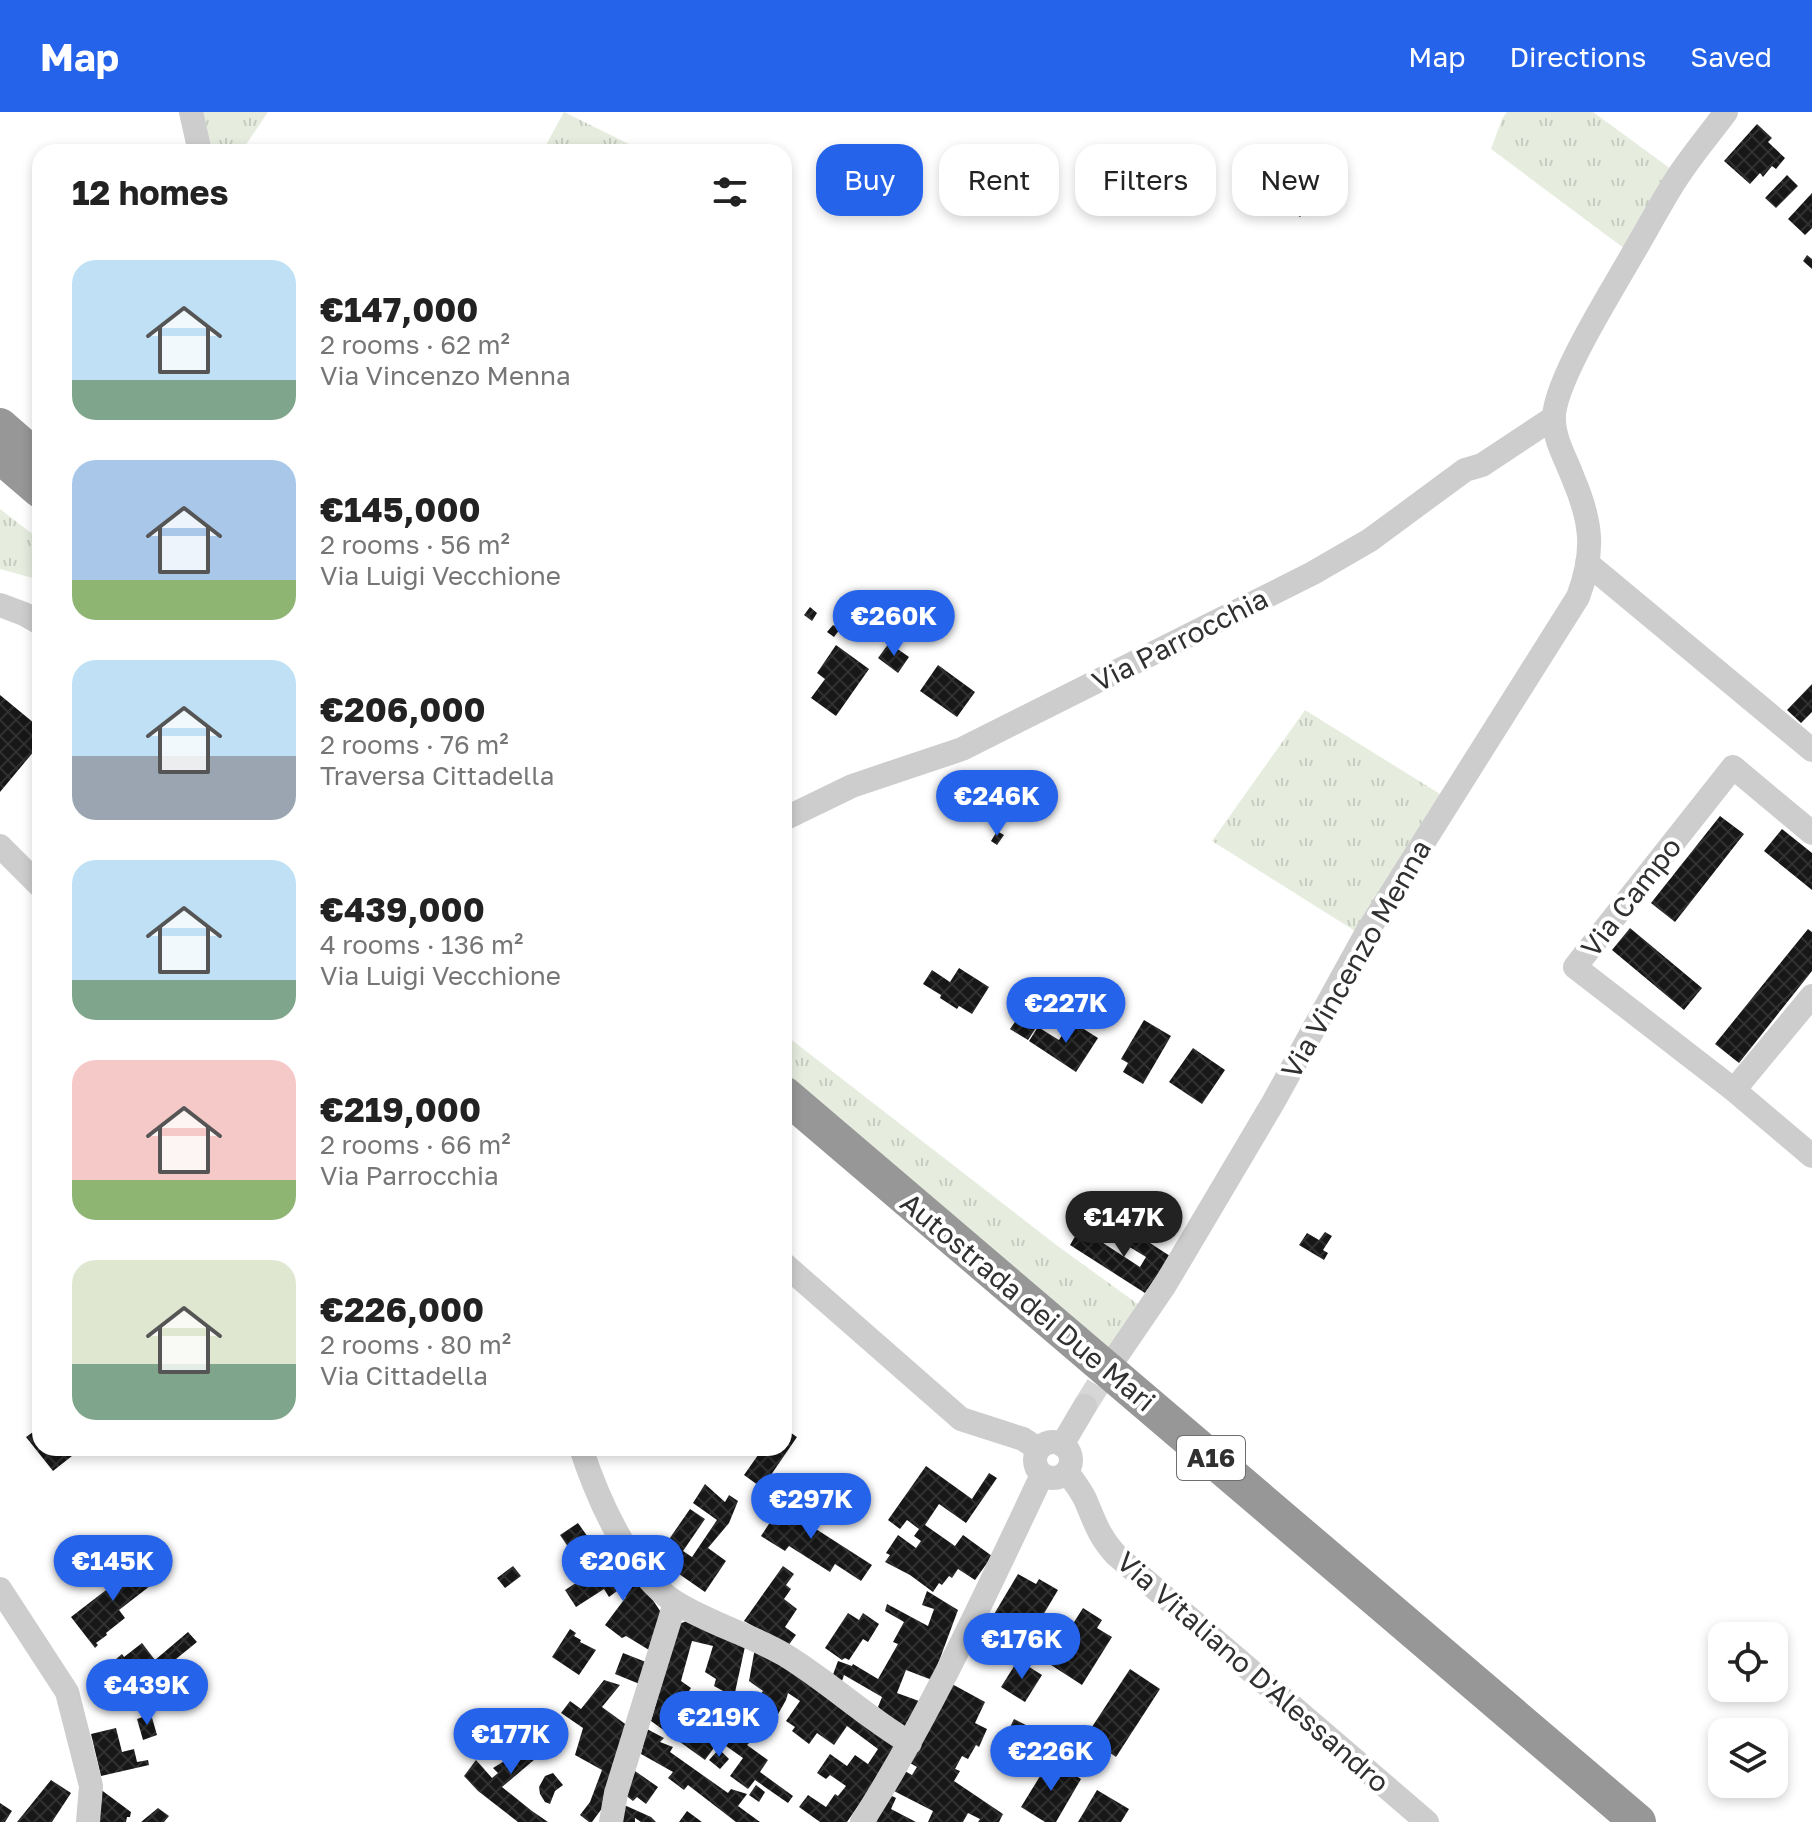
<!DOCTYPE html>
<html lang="en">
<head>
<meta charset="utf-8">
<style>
  :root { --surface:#fff; --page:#f6f6f6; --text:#222; --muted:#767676; --accent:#2563eb }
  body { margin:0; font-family:"Golos Text",sans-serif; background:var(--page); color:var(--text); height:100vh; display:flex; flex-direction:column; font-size:30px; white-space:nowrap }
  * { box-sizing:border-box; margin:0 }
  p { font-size:26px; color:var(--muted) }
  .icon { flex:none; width:44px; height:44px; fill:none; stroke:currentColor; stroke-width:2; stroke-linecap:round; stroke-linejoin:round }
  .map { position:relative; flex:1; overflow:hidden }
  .side { position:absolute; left:32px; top:32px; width:760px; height:1312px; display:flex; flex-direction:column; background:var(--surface); border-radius:24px; box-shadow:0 4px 12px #0003 }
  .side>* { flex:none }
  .top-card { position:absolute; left:816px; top:32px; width:760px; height:72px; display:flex; gap:16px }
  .tools { position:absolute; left:1708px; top:1510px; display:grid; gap:16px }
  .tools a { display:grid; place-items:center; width:80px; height:80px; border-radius:16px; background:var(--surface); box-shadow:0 4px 12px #0003; font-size:40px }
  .price { position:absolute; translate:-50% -68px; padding:0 18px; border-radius:28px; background:var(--accent); color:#fff; font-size:26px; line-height:52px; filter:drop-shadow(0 2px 4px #0008) }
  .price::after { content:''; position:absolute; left:50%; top:48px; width:24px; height:18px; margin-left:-12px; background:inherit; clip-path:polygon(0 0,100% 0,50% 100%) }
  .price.selected { background:#222; color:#fff }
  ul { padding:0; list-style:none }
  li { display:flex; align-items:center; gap:24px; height:200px; padding:0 40px }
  li span { display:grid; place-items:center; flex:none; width:224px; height:160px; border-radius:24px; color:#555 }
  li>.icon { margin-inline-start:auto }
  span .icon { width:96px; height:96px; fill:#fffc; stroke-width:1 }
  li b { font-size:34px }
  h2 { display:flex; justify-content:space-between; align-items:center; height:96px; padding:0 40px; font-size:34px }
  .pill { padding:0 28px; border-radius:24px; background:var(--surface); box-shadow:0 4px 12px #0003; font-size:28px; line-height:72px }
  .pill.selected { background:var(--accent); color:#fff }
  header { display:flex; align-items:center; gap:48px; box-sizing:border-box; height:112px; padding:0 40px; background:var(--accent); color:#fff }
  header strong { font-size:38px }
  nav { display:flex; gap:44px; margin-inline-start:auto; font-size:28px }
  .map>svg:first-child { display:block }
</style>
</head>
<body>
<header>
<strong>Map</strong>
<nav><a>Map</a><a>Directions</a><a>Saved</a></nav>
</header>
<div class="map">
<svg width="1812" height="1710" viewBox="0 0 1812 1710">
  <defs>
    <pattern id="grass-tufts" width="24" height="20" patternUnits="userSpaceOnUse" patternTransform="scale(2)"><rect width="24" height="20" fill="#e6eddf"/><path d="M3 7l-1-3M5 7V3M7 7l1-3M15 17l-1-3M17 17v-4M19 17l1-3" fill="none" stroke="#c6ccc0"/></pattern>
    <pattern id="building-cross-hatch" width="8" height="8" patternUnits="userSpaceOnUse" patternTransform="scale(2)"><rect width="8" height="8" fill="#171717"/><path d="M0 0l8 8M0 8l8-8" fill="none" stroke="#303030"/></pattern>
  </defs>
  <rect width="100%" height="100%" fill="#fff"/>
  <path fill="url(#grass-tufts)" d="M 196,0 L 268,0 L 241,40 L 206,40 Z
    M 564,0 L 645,40 L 542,40 Z
    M 1507,0 L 1593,0 L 1671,57 L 1625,137 L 1491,37 L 1502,7 Z
    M 0,397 L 40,428 L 40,468 L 0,457 Z
    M 1305,598 L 1440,682 L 1355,819 L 1212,729 Z
    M 784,922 L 1059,1135 L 1142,1195 L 1109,1238 L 784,960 Z"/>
  <path fill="url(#building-cross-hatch)" d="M 1757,12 L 1772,26 L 1768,30 L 1785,46 L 1776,57 L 1772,54 L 1763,65 L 1760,61 L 1750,72 L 1724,49 Z
    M 1787,63 L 1798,74 L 1776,96 L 1765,86 Z
    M 1812,81 L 1812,116 L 1805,123 L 1788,107 Z
    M 1290,82 L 1308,95 L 1300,105 L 1283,92 Z
    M 1807,143 L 1812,147 L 1812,157 L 1803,149 Z
    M 810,495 L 817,501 L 812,509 L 804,503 Z
    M 833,513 L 840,517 L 834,525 L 827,520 Z
    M 889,531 L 909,545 L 898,561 L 878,546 Z
    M 836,533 L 869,557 L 836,604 L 811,586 L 825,567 L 817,561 Z
    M 938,553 L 975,580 L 957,605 L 920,579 Z
    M 1812,572 L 1812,600 L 1801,611 L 1787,598 Z
    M 0,583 L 40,616 L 40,632 L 0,680 Z
    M 1720,704 L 1744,722 L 1675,810 L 1651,791 Z
    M 1782,717 L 1812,741 L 1812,778 L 1764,739 Z
    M 997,719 L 1004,723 L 997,733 L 991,729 Z
    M 1630,816 L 1702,876 L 1684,898 L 1612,838 Z
    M 1808,817 L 1812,820 L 1812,859 L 1739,951 L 1715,932 Z
    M 959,856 L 989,875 L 972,902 L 959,894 L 957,897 L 940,886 L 941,883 L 923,872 L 932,858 L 950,870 Z
    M 1020,903 L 1037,914 L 1028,928 L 1010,917 Z
    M 1144,908 L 1171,924 L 1143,972 L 1123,960 L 1128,951 L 1121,947 Z
    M 1071,909 L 1098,926 L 1076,960 L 1029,929 L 1038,915 L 1059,928 Z
    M 1193,936 L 1225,958 L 1202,992 L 1169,970 Z
    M 1080,1116 L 1140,1155 L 1146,1145 L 1128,1134 L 1136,1122 L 1170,1144 L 1145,1181 L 1070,1133 Z
    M 1325,1120 L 1332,1124 L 1323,1138 L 1328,1141 L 1324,1148 L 1299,1133 L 1307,1121 L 1319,1128 Z
    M 40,1315 L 40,1336 L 74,1336 L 77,1340 L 53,1359 L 26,1325 Z
    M 784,1316 L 797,1325 L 762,1376 L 744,1363 L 763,1336 L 784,1336 Z
    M 926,1354 L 972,1387 L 989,1361 L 997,1366 L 966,1411 L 939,1392 L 925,1413 L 955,1434 L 963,1423 L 992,1444 L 975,1468 L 958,1457 L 952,1466 L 949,1464 L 942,1473 L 939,1471 L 933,1480 L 910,1463 L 885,1450 L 890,1443 L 886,1441 L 898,1423 L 916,1436 L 921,1429 L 914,1424 L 919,1417 L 907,1408 L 900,1417 L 888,1408 Z
    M 705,1372 L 725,1390 L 729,1383 L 738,1389 L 729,1411 L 708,1436 L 726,1449 L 705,1480 L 656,1446 L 690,1397 L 705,1407 L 683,1439 L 692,1445 L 717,1408 L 693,1391 Z
    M 786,1386 L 810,1402 L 805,1410 L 872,1453 L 861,1469 L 835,1452 L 830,1460 L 789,1434 L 785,1439 L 761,1424 Z
    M 578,1411 L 600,1442 L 581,1454 L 560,1423 Z
    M 604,1446 L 613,1460 L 628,1450 L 664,1505 L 654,1541 L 626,1524 L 622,1526 L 605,1513 L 626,1485 L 617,1479 L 609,1485 L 604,1477 L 576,1495 L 565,1478 L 590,1462 L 587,1458 Z
    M 145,1448 L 159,1467 L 119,1498 L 125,1506 L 106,1521 L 107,1523 L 96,1531 L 98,1533 L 95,1536 L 71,1505 Z
    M 513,1454 L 521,1464 L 505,1476 L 497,1466 Z
    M 783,1454 L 794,1462 L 786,1473 L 791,1477 L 784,1487 L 797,1497 L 785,1515 L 796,1523 L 785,1538 L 777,1527 L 744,1509 Z
    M 1018,1462 L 1036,1472 L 1039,1467 L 1058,1478 L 1024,1535 L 987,1514 Z
    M 927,1479 L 958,1498 L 932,1568 L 906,1558 L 897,1581 L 919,1589 L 907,1621 L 878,1595 L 882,1585 L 844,1563 L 841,1572 L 831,1568 L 838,1549 L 852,1554 L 853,1552 L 878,1567 L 898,1532 L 893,1530 L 904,1510 L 885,1499 L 887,1492 L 928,1514 L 934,1497 L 922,1493 Z
    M 1083,1496 L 1102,1508 L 1097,1516 L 1112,1525 L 1082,1573 L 1048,1551 Z
    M 848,1501 L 859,1508 L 863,1501 L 879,1512 L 868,1530 L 863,1527 L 849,1548 L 845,1546 L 842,1548 L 825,1536 Z
    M 689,1508 L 746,1530 L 734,1585 L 714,1574 L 716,1567 L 705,1560 L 713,1534 L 692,1529 L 681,1569 L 691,1576 L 687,1582 L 720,1605 L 725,1598 L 732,1603 L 726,1610 L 741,1621 L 760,1598 L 756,1596 L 761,1589 L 757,1587 L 763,1579 L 749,1569 L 755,1536 L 900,1633 L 847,1710 L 820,1710 L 799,1695 L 808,1683 L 826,1695 L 835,1682 L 838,1684 L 846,1674 L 830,1663 L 826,1667 L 817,1661 L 830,1642 L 847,1654 L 855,1643 L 868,1652 L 878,1637 L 847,1614 L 834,1633 L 817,1621 L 809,1632 L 792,1619 L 795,1615 L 786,1609 L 800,1589 L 788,1581 L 786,1588 L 777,1604 L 747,1633 L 768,1648 L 760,1660 L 793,1684 L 788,1691 L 755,1668 L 748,1677 L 730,1664 L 743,1646 L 719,1629 L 705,1648 L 651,1609 L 679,1512 Z
    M 570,1517 L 576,1521 L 574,1524 L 581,1528 L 580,1530 L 596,1538 L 579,1563 L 552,1545 Z
    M 188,1520 L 197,1530 L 134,1581 L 110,1552 L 122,1542 L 124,1545 L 142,1531 L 155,1548 Z
    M 623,1541 L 651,1552 L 642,1573 L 615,1562 Z
    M 1018,1548 L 1042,1563 L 1025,1590 L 1001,1575 Z
    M 1130,1557 L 1160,1577 L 1116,1645 L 1086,1624 Z
    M 604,1568 L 620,1573 L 602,1595 L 628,1614 L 606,1691 L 592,1710 L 589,1710 L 580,1703 L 590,1690 L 602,1658 L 575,1643 L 583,1616 L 561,1601 L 570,1589 L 581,1597 Z
    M 952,1572 L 985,1590 L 975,1611 L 987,1617 L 979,1635 L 976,1633 L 968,1647 L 962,1644 L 955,1657 L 960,1659 L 954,1669 L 1003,1702 L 999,1710 L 978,1710 L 980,1707 L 968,1701 L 963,1710 L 928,1710 L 933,1699 L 892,1678 L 903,1658 L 912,1663 L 917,1655 L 910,1651 Z
    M 151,1602 L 157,1623 L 143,1628 L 137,1607 Z
    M 1014,1607 L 1051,1626 L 1044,1639 L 1008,1619 Z
    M 538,1610 L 554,1631 L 502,1675 L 532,1699 L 548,1710 L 518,1710 L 478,1679 L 464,1664 L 476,1648 L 492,1666 L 498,1661 L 493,1656 L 506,1648 L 500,1640 L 519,1625 L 527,1634 L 539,1625 L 531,1615 Z
    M 116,1616 L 122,1640 L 134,1637 L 137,1650 L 148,1648 L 149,1653 L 101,1664 L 91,1622 Z
    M 647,1617 L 664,1626 L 660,1630 L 673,1635 L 670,1640 L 728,1681 L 731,1677 L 747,1682 L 738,1694 L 760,1710 L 736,1710 L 688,1673 L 684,1678 L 668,1666 L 673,1660 L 641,1642 Z
    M 719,1637 L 729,1647 L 720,1657 L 709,1648 Z
    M 1050,1648 L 1081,1667 L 1056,1710 L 1045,1710 L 1021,1695 Z
    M 635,1659 L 658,1675 L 646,1692 L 637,1685 L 633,1689 L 624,1682 Z
    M 553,1661 L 563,1673 L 555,1679 L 550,1692 L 545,1690 L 540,1682 L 539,1675 L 545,1664 Z
    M 51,1668 L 71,1681 L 52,1710 L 17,1710 Z
    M 756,1673 L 765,1680 L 759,1690 L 749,1683 Z
    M 100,1677 L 131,1700 L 130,1705 L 127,1705 L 126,1710 L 96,1710 Z
    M 1097,1678 L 1129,1697 L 1121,1710 L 1078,1710 Z
    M 888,1682 L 896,1686 L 891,1697 L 916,1710 L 876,1710 Z
    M 0,1691 L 12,1699 L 5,1710 L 0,1710 Z
    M 622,1692 L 651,1705 L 656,1710 L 641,1710 L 635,1706 L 635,1710 L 618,1710 Z
    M 158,1696 L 169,1704 L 164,1710 L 141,1710 Z
    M 687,1699 L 702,1710 L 679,1710 Z"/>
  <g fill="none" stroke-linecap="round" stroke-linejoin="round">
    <path stroke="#d6d6d6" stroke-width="24" stroke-dasharray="24 12" stroke-linecap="butt" d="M 1085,1294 L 1115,1246"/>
    <path stroke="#cdcdcd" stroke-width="24" d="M 191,0 L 200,40
      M 1587,451 L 1812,638
      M 0,493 L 24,502 L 40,511
      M 784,707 L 852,674 L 962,637 L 1313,461 L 1370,428 L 1465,358 L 1482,353 L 1553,306
      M 1812,721 L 1733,655 L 1575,855 L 1734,978 L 1812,1044
      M 0,734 L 40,774
      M 1734,978 L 1812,884
      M 784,1152 L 961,1307 L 1023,1327 L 1038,1337
      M 1118,1242 L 1165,1173 L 1274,989 L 1367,820 L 1578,485 C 1595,440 1592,410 1573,366 C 1566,347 1555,329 1554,309 C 1551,274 1613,177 1632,143 C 1646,119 1660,93 1675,69 C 1690,45 1709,23 1726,0
      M1035 1348a18 18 0 1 1 36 0a18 18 0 1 1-36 0Z
      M 1062,1333 L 1085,1294
      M 581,1336 C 597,1385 630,1462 675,1490 C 708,1511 751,1523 785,1543 C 829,1570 866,1605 910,1631
      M 1067,1360 C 1073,1368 1080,1377 1085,1387 C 1095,1410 1098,1423 1116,1443 L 1427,1710
      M 0,1477 L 67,1580 L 91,1674 L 88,1710
      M 611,1710 L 616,1681 L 675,1491
      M 862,1710 C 932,1600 986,1481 1042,1363"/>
    <path stroke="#979797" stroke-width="36" d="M 0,314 L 40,349
      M 0,344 L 40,378
      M 784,982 L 1638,1710"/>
  </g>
  <g text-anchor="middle" stroke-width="8" stroke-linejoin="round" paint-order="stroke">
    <rect fill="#fff" stroke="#6e6e6e" stroke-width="2" x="1177" y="1324" width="68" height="44" rx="6"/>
    <g font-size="26" font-weight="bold" fill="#303030">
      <text x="1211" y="1355">A16</text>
    </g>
    <g font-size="28" fill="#303030" stroke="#fff">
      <text transform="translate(1180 528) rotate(-27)" y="10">Via Parrocchia</text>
      <text transform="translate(1631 785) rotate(-52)" y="10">Via Campo</text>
      <text transform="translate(1356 847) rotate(-60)" y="10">Via Vincenzo Menna</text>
      <text transform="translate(1028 1190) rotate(40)" y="10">Autostrada dei Due Mari</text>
      <text transform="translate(1253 1560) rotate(41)" y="10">Via Vitaliano D'Alessandro</text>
    </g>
  </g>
</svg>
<div class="tools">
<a><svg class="icon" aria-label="locate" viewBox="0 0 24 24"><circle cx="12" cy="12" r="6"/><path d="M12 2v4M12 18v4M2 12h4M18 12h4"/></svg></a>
<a><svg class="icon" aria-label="layers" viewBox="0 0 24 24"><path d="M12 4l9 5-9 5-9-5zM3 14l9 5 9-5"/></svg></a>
</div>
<b class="price" style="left:894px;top:546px">€260K</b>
<b class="price" style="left:997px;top:726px">€246K</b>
<b class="price" style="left:1066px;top:933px">€227K</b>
<b class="price selected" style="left:1124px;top:1147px">€147K</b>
<b class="price" style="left:811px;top:1429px">€297K</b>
<b class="price" style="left:113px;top:1491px">€145K</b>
<b class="price" style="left:623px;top:1491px">€206K</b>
<b class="price" style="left:1022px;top:1569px">€176K</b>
<b class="price" style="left:147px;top:1615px">€439K</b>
<b class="price" style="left:719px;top:1647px">€219K</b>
<b class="price" style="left:511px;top:1664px">€177K</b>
<b class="price" style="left:1051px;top:1681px">€226K</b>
<div class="top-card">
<a class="pill selected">Buy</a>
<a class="pill">Rent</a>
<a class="pill">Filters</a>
<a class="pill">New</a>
</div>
<section class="side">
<h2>12 homes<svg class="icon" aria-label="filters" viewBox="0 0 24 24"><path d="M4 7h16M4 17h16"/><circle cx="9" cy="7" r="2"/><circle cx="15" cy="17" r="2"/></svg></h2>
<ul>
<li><span style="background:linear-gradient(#bfe0f5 75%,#7fa58c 0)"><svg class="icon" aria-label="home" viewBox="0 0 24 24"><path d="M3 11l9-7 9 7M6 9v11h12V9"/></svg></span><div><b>€147,000</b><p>2 rooms · 62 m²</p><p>Via Vincenzo Menna</p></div></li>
<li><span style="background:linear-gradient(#a9c7e8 75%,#8fb573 0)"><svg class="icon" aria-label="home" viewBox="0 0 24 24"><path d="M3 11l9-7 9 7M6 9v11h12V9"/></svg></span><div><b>€145,000</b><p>2 rooms · 56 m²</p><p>Via Luigi Vecchione</p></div></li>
<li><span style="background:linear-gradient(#bfe0f5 60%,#9aa5b1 0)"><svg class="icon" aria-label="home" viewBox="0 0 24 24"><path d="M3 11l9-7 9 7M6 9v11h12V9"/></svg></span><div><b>€206,000</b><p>2 rooms · 76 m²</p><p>Traversa Cittadella</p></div></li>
<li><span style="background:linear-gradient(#bfe0f5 75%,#7fa58c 0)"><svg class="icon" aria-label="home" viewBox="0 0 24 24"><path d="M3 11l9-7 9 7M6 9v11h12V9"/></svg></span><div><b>€439,000</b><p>4 rooms · 136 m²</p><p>Via Luigi Vecchione</p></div></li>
<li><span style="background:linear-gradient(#f6c9c9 75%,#8fb573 0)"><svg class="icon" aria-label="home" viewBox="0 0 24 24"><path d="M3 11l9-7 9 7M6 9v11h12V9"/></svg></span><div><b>€219,000</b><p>2 rooms · 66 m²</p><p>Via Parrocchia</p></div></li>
<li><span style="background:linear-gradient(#dfe7d0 65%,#7fa58c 0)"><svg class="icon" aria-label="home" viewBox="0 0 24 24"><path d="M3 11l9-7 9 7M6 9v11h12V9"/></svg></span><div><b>€226,000</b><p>2 rooms · 80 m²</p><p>Via Cittadella</p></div></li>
</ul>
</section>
</div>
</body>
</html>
